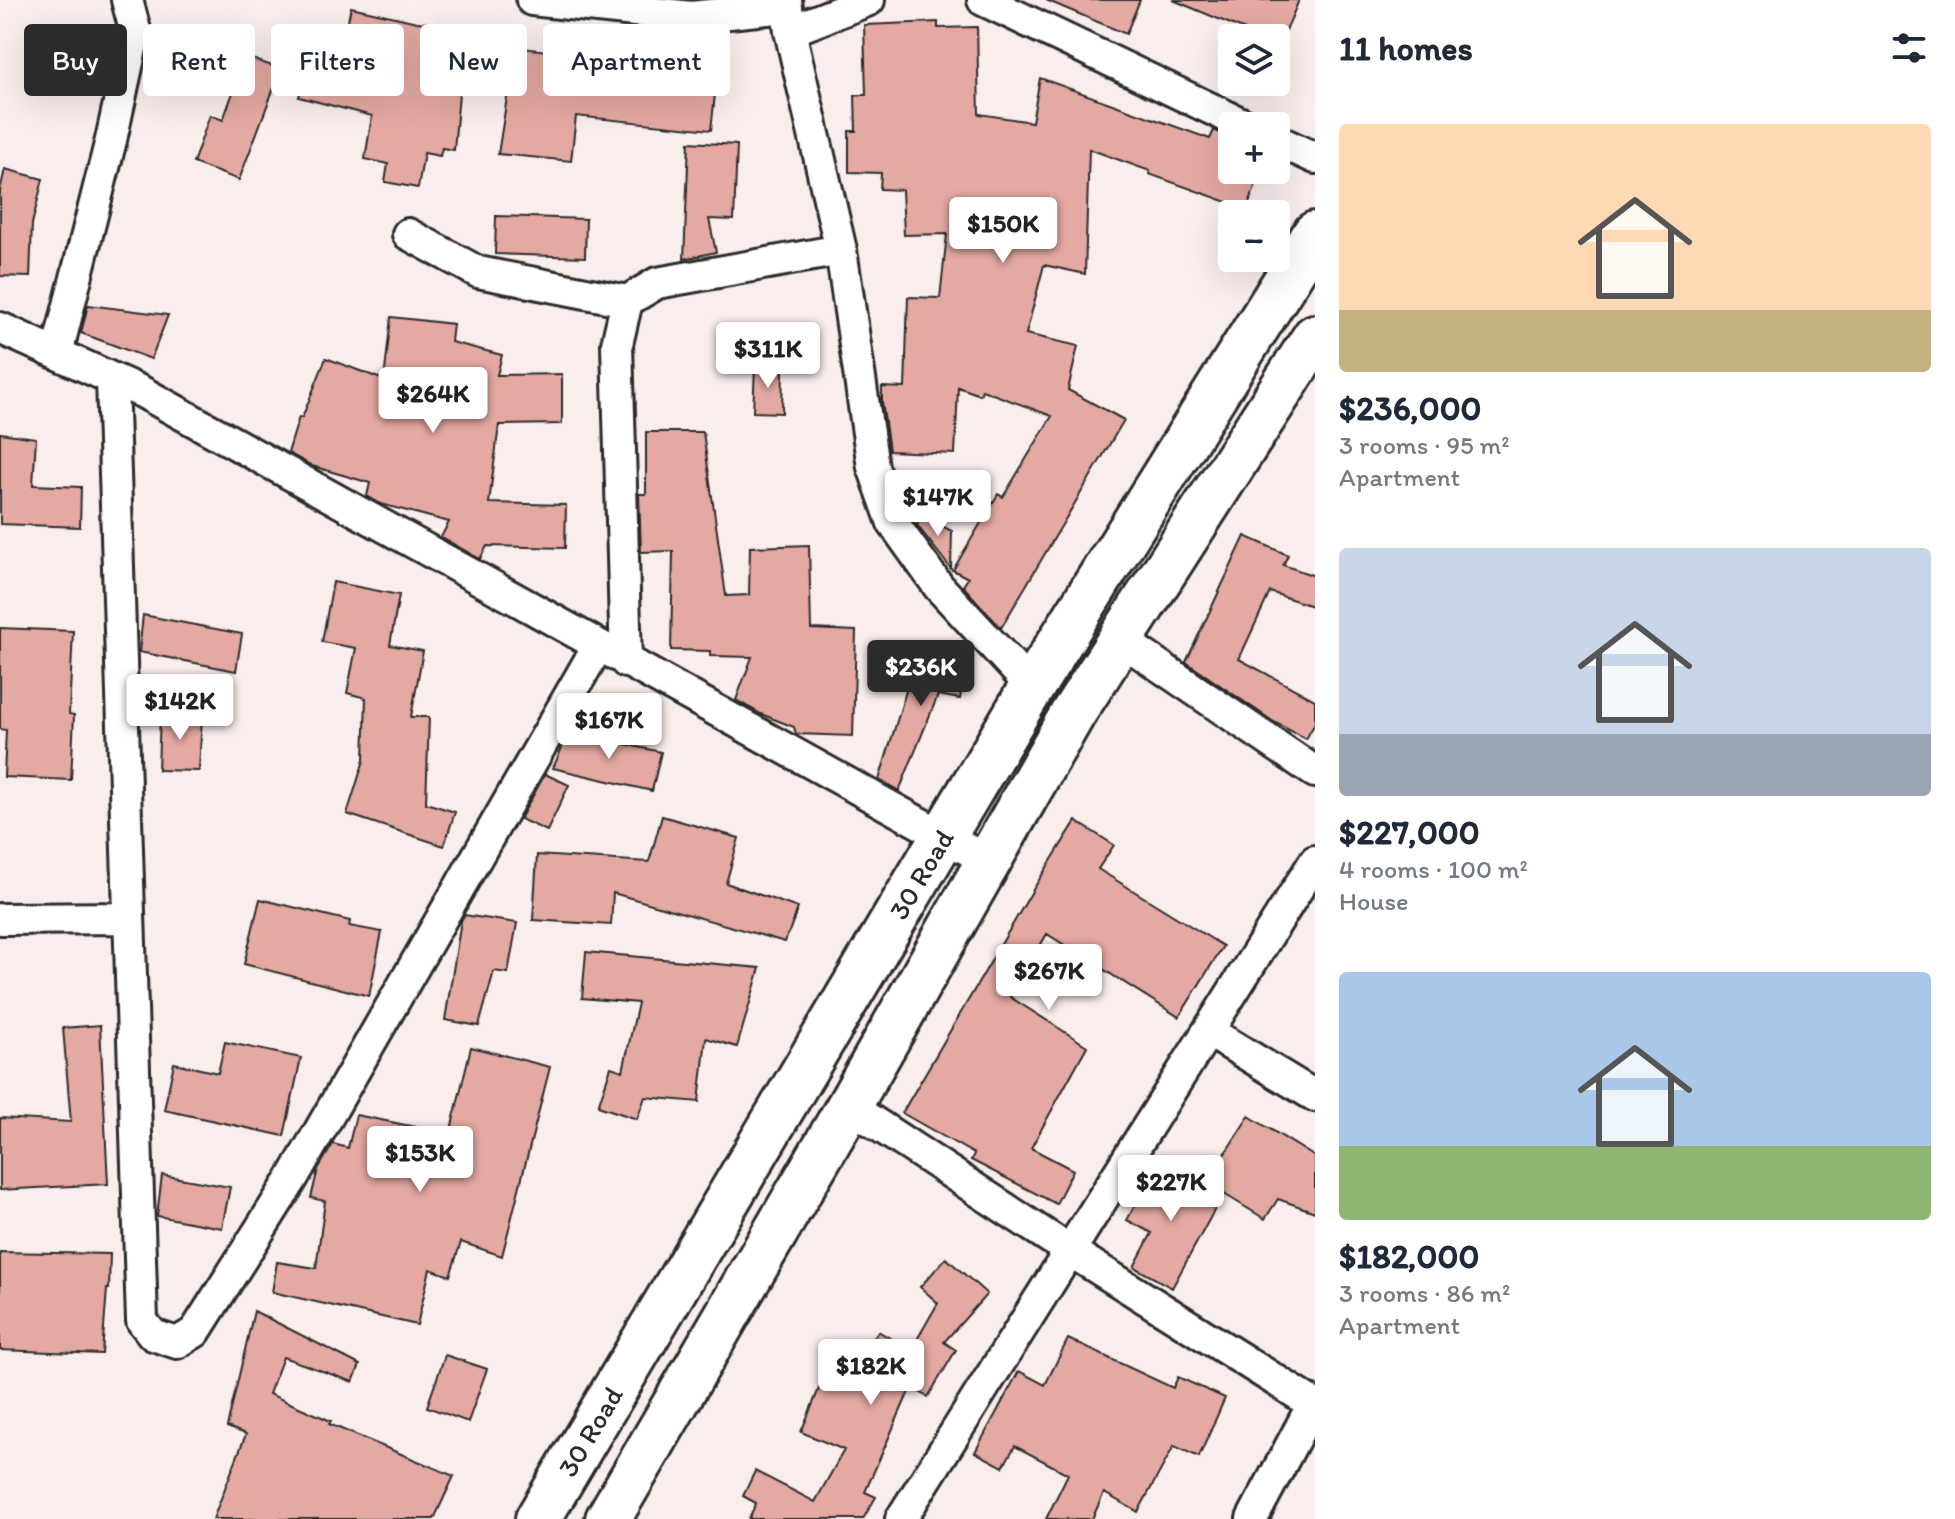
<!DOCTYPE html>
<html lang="en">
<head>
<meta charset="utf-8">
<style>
  :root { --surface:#fff; --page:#f6f6f7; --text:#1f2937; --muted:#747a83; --accent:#2b2b2b }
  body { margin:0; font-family:Itim,sans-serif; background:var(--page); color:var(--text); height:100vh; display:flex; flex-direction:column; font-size:30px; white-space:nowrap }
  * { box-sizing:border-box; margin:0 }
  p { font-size:26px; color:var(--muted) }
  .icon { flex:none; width:44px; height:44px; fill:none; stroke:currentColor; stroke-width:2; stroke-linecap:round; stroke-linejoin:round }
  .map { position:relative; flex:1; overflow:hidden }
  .drawer { display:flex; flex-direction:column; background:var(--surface); width:640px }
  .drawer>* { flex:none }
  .guide { position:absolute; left:24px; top:24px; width:760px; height:72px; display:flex; gap:16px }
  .buttons { position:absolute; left:1218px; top:24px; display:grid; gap:16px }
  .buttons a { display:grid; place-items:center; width:72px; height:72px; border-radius:8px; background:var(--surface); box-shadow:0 8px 32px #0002; font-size:40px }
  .price { position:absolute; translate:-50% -68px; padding:0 18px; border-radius:8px; background:#fff; color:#222; font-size:26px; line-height:52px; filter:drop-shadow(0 2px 4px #0008) }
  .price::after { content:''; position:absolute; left:50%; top:48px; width:24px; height:18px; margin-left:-12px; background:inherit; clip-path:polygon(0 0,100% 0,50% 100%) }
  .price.on { background:var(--accent); color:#fff }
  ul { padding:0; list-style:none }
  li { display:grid; align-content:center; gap:16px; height:424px; padding:0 24px }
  li span { display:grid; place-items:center; height:248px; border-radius:8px; color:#555 }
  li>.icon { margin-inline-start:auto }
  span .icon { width:144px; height:144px; fill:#fffc; stroke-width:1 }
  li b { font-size:34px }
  h2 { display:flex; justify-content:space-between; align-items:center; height:96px; padding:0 24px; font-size:34px }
  .tag { padding:0 28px; border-radius:8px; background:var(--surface); box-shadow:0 8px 32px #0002; font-size:28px; line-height:72px }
  .tag.on { background:var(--accent); color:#fff }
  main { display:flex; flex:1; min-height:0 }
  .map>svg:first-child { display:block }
</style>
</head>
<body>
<main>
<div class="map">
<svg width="1315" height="1519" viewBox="0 0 1315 1519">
  <rect width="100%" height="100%" fill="#faeeec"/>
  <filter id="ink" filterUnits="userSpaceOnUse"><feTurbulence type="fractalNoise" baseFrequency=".0125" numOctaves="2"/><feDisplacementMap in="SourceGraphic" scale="16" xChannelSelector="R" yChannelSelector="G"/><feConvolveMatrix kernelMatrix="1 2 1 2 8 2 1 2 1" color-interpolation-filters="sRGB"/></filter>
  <g filter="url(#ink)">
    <path fill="#e4a9a2" stroke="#2b2b2b" stroke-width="2" d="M 1046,0 L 1140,0 L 1126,34 Z
      M 1173,0 L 1299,0 L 1280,45 L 1276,43 L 1276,38 L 1264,38 Z
      M 351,7 L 417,22 L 465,26 L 454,150 L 442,148 L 440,156 L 424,153 L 418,188 L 385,182 L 388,164 L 365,159 L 372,116 L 299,97 L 308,63 L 337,70 Z
      M 938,22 L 938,28 L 977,27 L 979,114 L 1032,122 L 1040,78 L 1210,139 L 1214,130 L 1232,139 L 1230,170 L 1261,170 L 1247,209 L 1149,174 L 1150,171 L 1089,149 L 1085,274 L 1044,265 L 1026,334 L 1078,346 L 1068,390 L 1124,420 L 1001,628 L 963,586 L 968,578 L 953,570 L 998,494 L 1003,497 L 1052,416 L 982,390 L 980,395 L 958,387 L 955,454 L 889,451 L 882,402 L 882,387 L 905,388 L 908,297 L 940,298 L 947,234 L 904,235 L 902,190 L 880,189 L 881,173 L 849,172 L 849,131 L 856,131 L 855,95 L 866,95 L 864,25 Z
      M 722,32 L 711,130 L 576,116 L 571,161 L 498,154 L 515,47 L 597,57 L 599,39 L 669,47 L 670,33 L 693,35 Z
      M 246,57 L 281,69 L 239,180 L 193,163 L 210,115 L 223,120 Z
      M 689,142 L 737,145 L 734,220 L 709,219 L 716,252 L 684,259 Z
      M 5,169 L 43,179 L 32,224 L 30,277 L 0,276 L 0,191 Z
      M 496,216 L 586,219 L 585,257 L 495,254 Z
      M 88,305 L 168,315 L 151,359 L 81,333 Z
      M 391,317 L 453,324 L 451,342 L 502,355 L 497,375 L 562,374 L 562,424 L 499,425 L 489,503 L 566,505 L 565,548 L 487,546 L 480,559 L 441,537 L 449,522 L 381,504 L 367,496 L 370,483 L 312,466 L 288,453 L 299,417 L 302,418 L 326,358 L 384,380 Z
      M 755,366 L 783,367 L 782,413 L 753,412 Z
      M 646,432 L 703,432 L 726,596 L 749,595 L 750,547 L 809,545 L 811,629 L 856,631 L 853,736 L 796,734 L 794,727 L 761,714 L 736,700 L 752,657 L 710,656 L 710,651 L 671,650 L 673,551 L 641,552 L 639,494 L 646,494 Z
      M 0,433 L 36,438 L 33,485 L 81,487 L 80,527 L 0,524 Z
      M 922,516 L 952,531 L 951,569 L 917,525 Z
      M 1245,536 L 1288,555 L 1283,565 L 1315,576 L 1315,607 L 1270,592 L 1239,659 L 1315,700 L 1315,723 L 1306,739 L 1274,722 L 1186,662 Z
      M 333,582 L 399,595 L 390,645 L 423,651 L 411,717 L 429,717 L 426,803 L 455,812 L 444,846 L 347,814 L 364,760 L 366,698 L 347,693 L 356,648 L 322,642 Z
      M 143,615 L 242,634 L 236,671 L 139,652 Z
      M 0,628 L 73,631 L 69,714 L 74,715 L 71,780 L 4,777 L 6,730 L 0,729 Z
      M 920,645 L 966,659 L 960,699 L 938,695 L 899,791 L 879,780 Z
      M 160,713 L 202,715 L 199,771 L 158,770 Z
      M 569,732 L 661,752 L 652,791 L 553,768 Z
      M 545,774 L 569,785 L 547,831 L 520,819 Z
      M 662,816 L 739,838 L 726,883 L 798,908 L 785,942 L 613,893 L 611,925 L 533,920 L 537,855 L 649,862 Z
      M 1076,821 L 1114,845 L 1098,869 L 1223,946 L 1179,1017 L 1047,934 L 1010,997 L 1087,1046 L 1031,1148 L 1073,1170 L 1056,1204 L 971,1160 L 974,1154 L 902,1113 L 1034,888 Z
      M 260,899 L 350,921 L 349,926 L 382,932 L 369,996 L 244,964 Z
      M 464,915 L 517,923 L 508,973 L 494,971 L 479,1026 L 445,1020 L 461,921 Z
      M 586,952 L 760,968 L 737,1047 L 706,1038 L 699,1102 L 645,1097 L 637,1119 L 598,1106 L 611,1067 L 623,1071 L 638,1003 L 582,998 Z
      M 100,1025 L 108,1184 L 0,1190 L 0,1118 L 71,1122 L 63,1028 Z
      M 225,1042 L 301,1058 L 284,1136 L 164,1110 L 174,1063 L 218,1073 Z
      M 471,1047 L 550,1067 L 502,1256 L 461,1242 L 450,1276 L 430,1269 L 417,1325 L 272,1292 L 277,1262 L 316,1268 L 325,1201 L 311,1198 L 318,1169 L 333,1144 L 348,1148 L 356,1115 L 450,1134 Z
      M 1249,1116 L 1315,1157 L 1315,1212 L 1278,1199 L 1265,1219 L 1206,1183 Z
      M 1158,1164 L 1221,1198 L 1172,1288 L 1134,1267 L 1152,1233 L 1127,1220 Z
      M 162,1175 L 230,1187 L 222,1228 L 157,1216 Z
      M 0,1252 L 110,1254 L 109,1289 L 107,1289 L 102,1354 L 0,1350 Z
      M 946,1258 L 987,1294 L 944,1342 L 956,1350 L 928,1397 L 911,1387 L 865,1492 L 876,1497 L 863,1519 L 749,1519 L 756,1503 L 743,1496 L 755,1471 L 815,1502 L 844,1450 L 801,1432 L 826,1372 L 848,1381 L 878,1331 L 911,1350 L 938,1303 L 920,1287 Z
      M 254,1311 L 360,1365 L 353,1382 L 283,1357 L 269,1394 L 331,1421 L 329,1424 L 454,1476 L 434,1519 L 213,1519 L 246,1434 L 227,1427 Z
      M 1068,1339 L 1173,1388 L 1178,1377 L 1225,1398 L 1199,1457 L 1174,1446 L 1138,1512 L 1104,1493 L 1092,1519 L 1046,1519 L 1068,1474 L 1015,1446 L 1003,1467 L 975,1452 L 1019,1371 L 1045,1385 Z
      M 445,1355 L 487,1369 L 468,1422 L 427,1407 Z"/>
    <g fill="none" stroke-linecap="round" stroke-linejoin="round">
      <defs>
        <path id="minor" d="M 532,0 L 691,17 L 787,7
          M 786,0 L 790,31 L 841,250 L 873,467 L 893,523 L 939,587 L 1032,687
          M 983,0 L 1247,126
          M 790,31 L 869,0
          M 1276,140 L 1315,158
          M 408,234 L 478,272 L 627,301
          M 0,328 L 142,392 L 988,861
          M 57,353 L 111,140 L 135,30 L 127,0
          M 112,379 L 142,1321 L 153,1335 L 177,1343 L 195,1332 L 292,1179 L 598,646
          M 1120,639 L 1315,772
          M 626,662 L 617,344 L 627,301 L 657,283 L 841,250
          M 0,919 L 129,918
          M 1208,1031 L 1315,1096
          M 849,1106 L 1070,1251 L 1315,1405
          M 901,1519 L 1315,861
          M 1252,1519 L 1313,1404"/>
        <g id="secondary">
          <path id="s1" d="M 538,1519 L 1032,687 L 1315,234"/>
          <path d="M 608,1519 L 849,1106 L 1072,715 L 1315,337"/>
        </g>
      </defs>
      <use href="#minor" stroke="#2b2b2b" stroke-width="36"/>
      <use href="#secondary" stroke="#2b2b2b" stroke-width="50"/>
      <use href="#minor" stroke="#fff" stroke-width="30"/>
      <use href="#secondary" stroke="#fff" stroke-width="44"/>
    </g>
  </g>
  <g text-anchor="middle" stroke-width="6" stroke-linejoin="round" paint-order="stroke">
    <g font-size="28" fill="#2b2b2b" stroke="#fff">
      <text dy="10" stroke="none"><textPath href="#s1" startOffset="750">30 Road</textPath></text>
      <text dy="10" stroke="none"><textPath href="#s1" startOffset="102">30 Road</textPath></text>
    </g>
  </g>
</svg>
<div class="buttons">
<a><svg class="icon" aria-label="layers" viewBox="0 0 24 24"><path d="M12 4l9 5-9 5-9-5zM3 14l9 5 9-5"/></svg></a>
<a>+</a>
<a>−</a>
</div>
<b class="price" style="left:1003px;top:265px">$150K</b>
<b class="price" style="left:768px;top:390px">$311K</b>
<b class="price" style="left:433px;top:435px">$264K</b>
<b class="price" style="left:938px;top:538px">$147K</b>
<b class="price on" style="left:921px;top:708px">$236K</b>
<b class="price" style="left:180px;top:742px">$142K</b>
<b class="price" style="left:609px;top:761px">$167K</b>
<b class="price" style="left:1049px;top:1012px">$267K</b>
<b class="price" style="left:420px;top:1194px">$153K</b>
<b class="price" style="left:1171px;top:1223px">$227K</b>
<b class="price" style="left:871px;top:1407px">$182K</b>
<div class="guide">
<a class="tag on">Buy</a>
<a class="tag">Rent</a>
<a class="tag">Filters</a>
<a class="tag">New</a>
<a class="tag">Apartment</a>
</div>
</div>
<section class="drawer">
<h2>11 homes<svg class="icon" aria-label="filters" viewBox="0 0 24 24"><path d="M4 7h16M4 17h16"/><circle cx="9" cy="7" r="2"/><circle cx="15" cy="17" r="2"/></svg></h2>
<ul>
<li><span style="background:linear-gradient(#ffd9b3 75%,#c2b280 0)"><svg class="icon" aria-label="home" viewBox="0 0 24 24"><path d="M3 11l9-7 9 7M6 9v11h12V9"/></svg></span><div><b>$236,000</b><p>3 rooms · 95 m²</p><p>Apartment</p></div></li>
<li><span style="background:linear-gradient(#c9d6e8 75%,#9aa5b1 0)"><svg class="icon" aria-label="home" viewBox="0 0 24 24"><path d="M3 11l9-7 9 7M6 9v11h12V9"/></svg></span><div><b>$227,000</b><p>4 rooms · 100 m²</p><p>House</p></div></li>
<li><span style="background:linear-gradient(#a9c7e8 70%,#8fb573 0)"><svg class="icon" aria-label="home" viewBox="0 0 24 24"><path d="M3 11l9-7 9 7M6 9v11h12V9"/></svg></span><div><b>$182,000</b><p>3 rooms · 86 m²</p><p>Apartment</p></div></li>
</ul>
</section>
</main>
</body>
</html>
